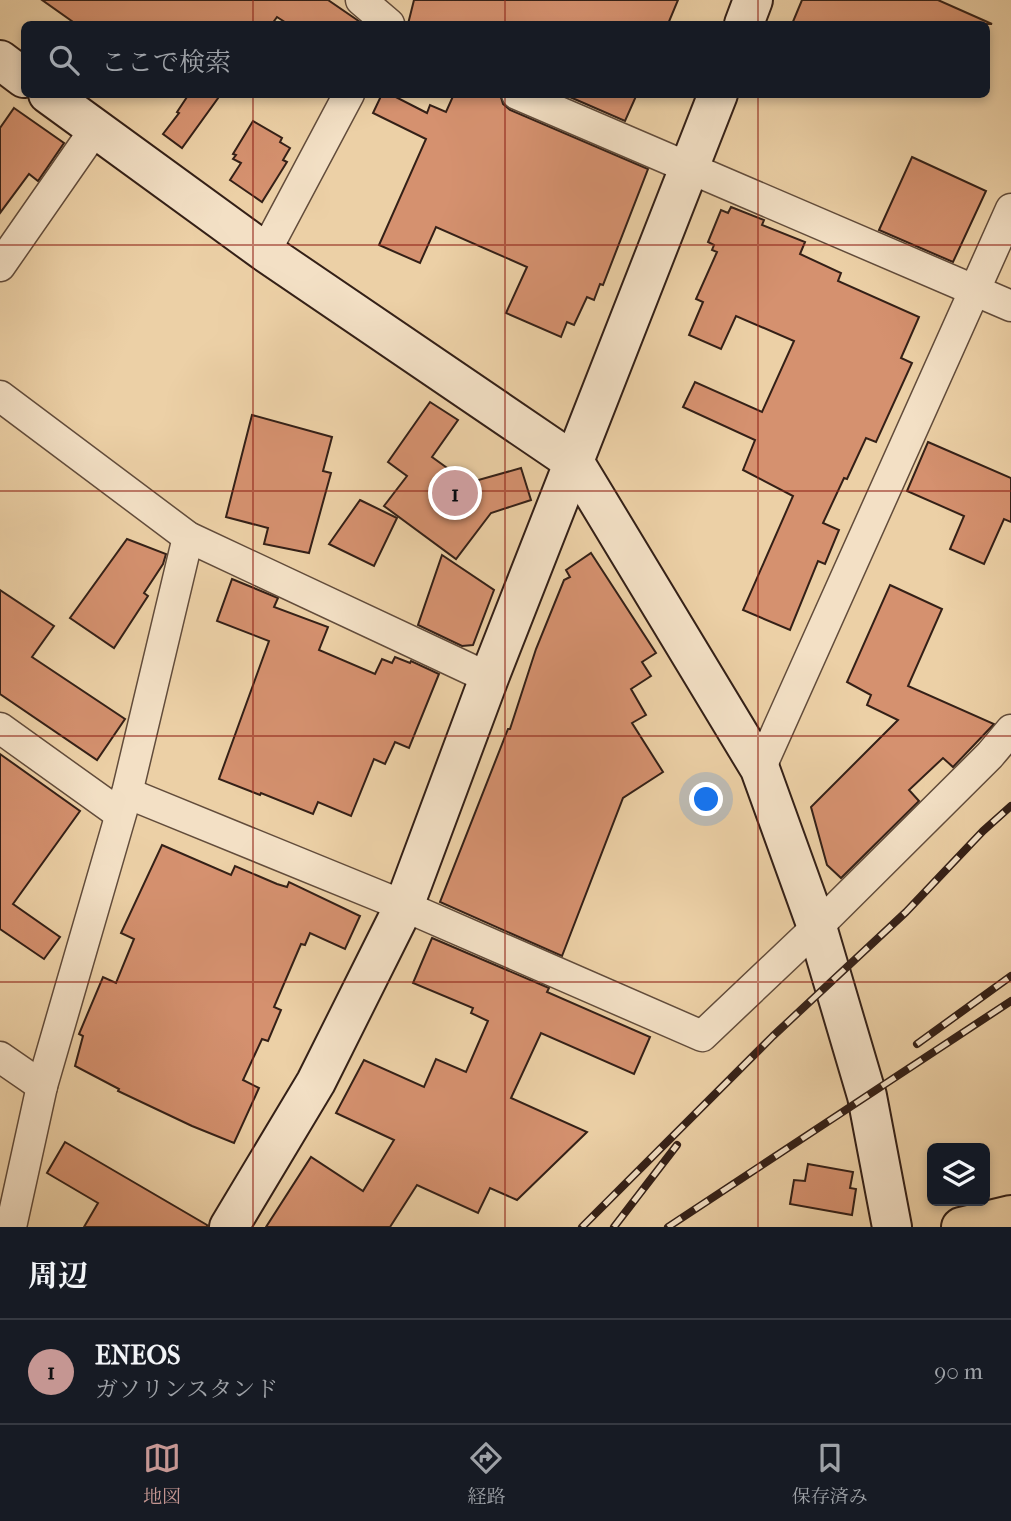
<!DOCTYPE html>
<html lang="ja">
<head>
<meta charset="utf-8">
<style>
	:root { --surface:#171b24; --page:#20242c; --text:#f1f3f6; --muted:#9ea1a6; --line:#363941; --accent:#c59692 }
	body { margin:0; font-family:"IM FELL French Canon","Noto Serif JP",serif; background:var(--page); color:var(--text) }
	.controls { position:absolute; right:21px; bottom:21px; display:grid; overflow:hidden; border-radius:10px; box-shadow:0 4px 10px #0003 }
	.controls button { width:63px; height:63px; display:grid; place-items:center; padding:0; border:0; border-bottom:2px solid var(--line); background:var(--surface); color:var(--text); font:35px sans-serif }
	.you { position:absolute; left:707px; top:800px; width:24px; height:24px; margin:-18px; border:5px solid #fff; border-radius:50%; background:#1a73e8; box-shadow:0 0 0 10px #1a73e833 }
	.badge { display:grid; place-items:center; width:46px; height:46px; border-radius:50%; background:var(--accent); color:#111; font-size:23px; font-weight:700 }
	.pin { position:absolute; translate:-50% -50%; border:4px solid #fff; box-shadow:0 2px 7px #0006 }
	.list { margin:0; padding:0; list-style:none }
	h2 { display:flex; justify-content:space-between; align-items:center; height:91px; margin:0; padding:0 28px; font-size:30px }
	h2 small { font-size:23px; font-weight:400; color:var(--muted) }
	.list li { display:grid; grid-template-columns:46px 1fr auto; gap:21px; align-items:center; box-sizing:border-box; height:105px; padding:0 28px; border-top:2px solid var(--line) }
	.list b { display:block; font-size:26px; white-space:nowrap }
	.list p { margin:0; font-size:23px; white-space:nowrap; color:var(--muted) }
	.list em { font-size:23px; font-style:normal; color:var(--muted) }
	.icon { flex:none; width:38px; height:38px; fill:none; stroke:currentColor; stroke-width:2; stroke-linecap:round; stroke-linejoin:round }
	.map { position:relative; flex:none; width:1011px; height:1227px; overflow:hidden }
	.search { position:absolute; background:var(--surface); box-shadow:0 4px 10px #0003; left:21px; right:21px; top:21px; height:77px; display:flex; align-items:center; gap:18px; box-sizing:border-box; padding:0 24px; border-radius:10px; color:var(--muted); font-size:26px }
	.sheet { height:196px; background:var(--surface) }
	nav { display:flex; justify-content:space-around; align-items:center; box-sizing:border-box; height:98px; border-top:2px solid var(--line); background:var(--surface); font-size:19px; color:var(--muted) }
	nav a { display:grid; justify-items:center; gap:4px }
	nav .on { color:var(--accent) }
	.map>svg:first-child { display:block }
	.building { fill:#d5916f; stroke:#342017; stroke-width:2 }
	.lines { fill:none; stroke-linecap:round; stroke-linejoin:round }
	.street-casing { stroke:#624c3b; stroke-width:33 }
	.secondary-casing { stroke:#342017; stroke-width:42 }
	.primary-casing { stroke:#342017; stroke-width:42 }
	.street { stroke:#f3e0c5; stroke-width:30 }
	.secondary { stroke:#f3e0c5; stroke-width:38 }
	.primary { stroke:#ecd0a6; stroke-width:38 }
	.rail-casing { stroke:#342017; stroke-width:8 }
	.rail { stroke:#f3e0c5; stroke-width:5; stroke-dasharray:16; stroke-linecap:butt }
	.grid { fill:none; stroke:#8f2418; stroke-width:2; stroke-opacity:0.55 }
</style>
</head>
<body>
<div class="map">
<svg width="1011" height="1227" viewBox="0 0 1011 1227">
	<rect width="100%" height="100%" fill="#ecd0a6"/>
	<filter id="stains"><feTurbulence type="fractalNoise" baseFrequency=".00286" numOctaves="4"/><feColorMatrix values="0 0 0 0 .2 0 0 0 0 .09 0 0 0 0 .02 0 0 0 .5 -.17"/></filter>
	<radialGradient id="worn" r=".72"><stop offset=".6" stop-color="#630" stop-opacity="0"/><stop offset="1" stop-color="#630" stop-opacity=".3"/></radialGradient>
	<!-- building -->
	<g class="building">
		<path d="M42,0H328L363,24H288L277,17L272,24H76Z"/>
		<path d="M414,0H678L668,24H408Z"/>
		<path d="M802,0H938L992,24H792Z"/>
		<path d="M189,94H221L182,148L163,134L179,113L177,112Z"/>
		<path d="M382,94H390L427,113L430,105L446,112L454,94H500L503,104L510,110L648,169L603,285L600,284L594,300L587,297L574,325L567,322L561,337L506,313L527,267L436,227L420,263L379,245L426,139L373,113Z"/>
		<path d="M563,94H637L625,121Z"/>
		<path d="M14,108L64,143L38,181L29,174L0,213V128Z"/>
		<path d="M253,121L282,138L280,142L290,148L283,160L287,162L262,202L230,180L241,163L233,159L236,155L233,154Z"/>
		<path d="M912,157L986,191L953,262L879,230Z"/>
		<path d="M731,207L764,220L762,225L805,242L800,254L841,273L838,281L919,317L901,358L912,363L876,442L866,438L847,479L844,478L823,523L839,530L825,564L818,561L790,630L743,610L793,496L743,470L755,440L683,407L695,382L762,412L794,341L736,316L721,349L689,335L703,302L696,299L717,252L712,250L714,245L708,242L721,210L728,213Z"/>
		<path d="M430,402L458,420L432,457L468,483L521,468L531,500L491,513L456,559L384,506L407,476L388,462Z"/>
		<path d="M252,415L332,437L323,471L331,473L309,553L264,544L268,528L226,517Z"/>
		<path d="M928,442L1011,478V522L1004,519L984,564L950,549L964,516L907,491Z"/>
		<path d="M360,500L397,518L374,566L329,544Z"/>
		<path d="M127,539L166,554L163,564L144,593L148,596L114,648L70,618Z"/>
		<path d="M591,553L656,653L642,662L651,676L631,689L646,715L632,723L663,772L623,798L562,956L440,902L508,729H510L536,649L564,580L570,577L566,570Z"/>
		<path d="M442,555L494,590L473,645L462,646L418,625Z"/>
		<path d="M232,579L278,598L274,607L328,627L319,650L375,674L382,659L392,663L395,657L410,663L411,661L439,674L409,748L395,742L385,764L374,759L351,816L318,802L313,814L261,793L260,795L219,779L269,641L217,621Z"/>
		<path d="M890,585L942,609L908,686L994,724L953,767L943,758L909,790L919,801L841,878L827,865L811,807L898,720L867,705L871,695L847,682Z"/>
		<path d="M0,590L54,626L32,657L125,719L97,760L0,694Z"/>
		<path d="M0,754L80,811L13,904L60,937L44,959L0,929Z"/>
		<path d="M162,845L231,875L235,866L277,884L287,887L289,882L360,916L345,949L310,933L305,945L301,944L274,1007L281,1010L268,1041L262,1039L243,1080L259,1088L234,1143L192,1126L118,1091L119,1089L75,1066L83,1036L79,1034L103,977L116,983L134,939L121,933Z"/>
		<path d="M432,938L549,988L547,992L650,1037L634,1074L541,1033L511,1098L587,1132L517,1200L490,1188L478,1213L417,1185L390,1227H266L311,1157L363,1191L394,1140L336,1113L364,1060L424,1087L436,1059L466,1072L488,1021L471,1013L473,1008L413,983Z"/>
		<path d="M65,1142L207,1225V1227H84L98,1203L47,1173Z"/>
		<path d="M808,1164L853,1172L850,1188L856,1189L852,1215L790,1204L794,1180L805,1181Z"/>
	</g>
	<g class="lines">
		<defs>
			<g id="street">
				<path d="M361,0L389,24"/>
				<path d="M517,94L1011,306"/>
				<path d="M265,252L349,94"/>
				<path d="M0,266L96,128"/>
				<path d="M0,396L188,537L489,678"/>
				<path d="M0,728L120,814"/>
				<path d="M760,769L1011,209"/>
				<path d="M127,793L404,906L702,1036L817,927L990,755L1011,730"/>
				<path d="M0,1057L42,1086"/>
				<path d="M11,1227L42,1086L127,793L188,537"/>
			</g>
			<g id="secondary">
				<path d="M744,24L753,0"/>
				<path d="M0,60L24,78"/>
				<path d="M48,94L265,252L575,463L760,769L817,927L867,1096L892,1227"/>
				<path d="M229,1227L316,1082L404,906L489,678L718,94"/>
			</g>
			<path id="primary" d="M961,1227L1011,1215"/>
		</defs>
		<!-- street casing -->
		<use href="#street" class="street-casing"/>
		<!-- secondary casing -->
		<use href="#secondary" class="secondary-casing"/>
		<!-- primary casing -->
		<use href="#primary" class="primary-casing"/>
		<!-- street -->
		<use href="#street" class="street"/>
		<!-- secondary -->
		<use href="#secondary" class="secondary"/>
		<!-- primary -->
		<use href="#primary" class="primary"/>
		<defs>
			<g id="rail">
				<path d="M917,1044L1011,976"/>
				<path d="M582,1227L773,1036L906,912L983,831L1011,806"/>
				<path d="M614,1227L677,1145"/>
				<path d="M668,1227L1011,1001"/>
			</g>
		</defs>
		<!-- rail casing -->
		<use href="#rail" class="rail-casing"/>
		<!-- rail -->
		<use href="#rail" class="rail"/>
	</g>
	<!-- grid -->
	<path class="grid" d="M253,0V24M505,0V24M758,0V24M253,94V1227M505,94V1227M758,94V1227M0,245H1011M0,491H1011M0,736H1011M0,982H1011"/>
	<rect width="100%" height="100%" filter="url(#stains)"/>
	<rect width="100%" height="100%" fill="url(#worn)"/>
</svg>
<div class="controls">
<button><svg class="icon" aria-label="layers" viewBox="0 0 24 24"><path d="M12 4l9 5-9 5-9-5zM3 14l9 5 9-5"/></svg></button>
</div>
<div class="you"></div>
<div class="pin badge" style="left:455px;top:493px">1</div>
<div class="search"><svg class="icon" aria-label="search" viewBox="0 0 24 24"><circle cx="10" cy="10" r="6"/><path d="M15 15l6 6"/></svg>ここで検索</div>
</div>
<section class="sheet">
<h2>周辺<small></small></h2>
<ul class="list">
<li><span class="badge">1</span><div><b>ENEOS</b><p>ガソリンスタンド</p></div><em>90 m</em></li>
</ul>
</section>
<nav>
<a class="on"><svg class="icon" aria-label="map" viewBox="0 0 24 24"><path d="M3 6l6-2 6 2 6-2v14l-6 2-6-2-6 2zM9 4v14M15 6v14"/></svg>地図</a>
<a><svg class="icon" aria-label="directions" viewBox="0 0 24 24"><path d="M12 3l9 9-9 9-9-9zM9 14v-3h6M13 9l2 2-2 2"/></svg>経路</a>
<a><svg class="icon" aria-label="saved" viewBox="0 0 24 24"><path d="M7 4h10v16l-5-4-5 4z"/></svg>保存済み</a>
</nav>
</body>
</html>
